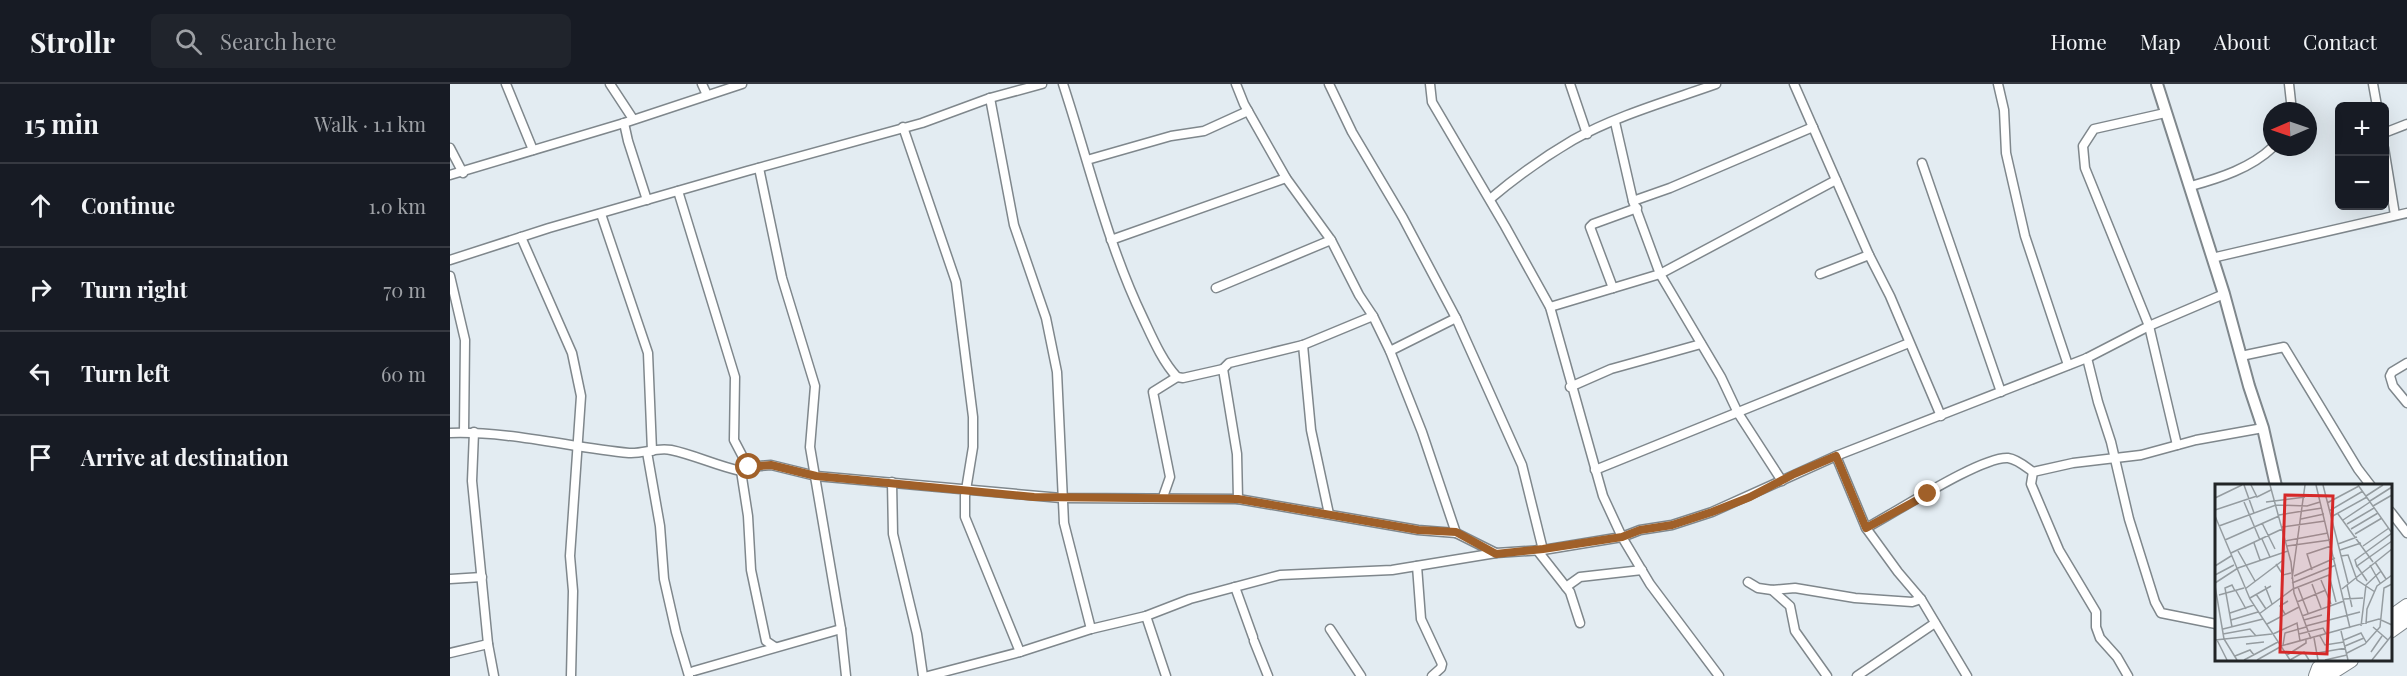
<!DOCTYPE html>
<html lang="en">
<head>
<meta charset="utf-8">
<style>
	:root { --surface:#171b24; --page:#20242c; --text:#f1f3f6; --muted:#9ea1a6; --line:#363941 }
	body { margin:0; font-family:"Playfair Display",serif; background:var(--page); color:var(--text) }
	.controls { position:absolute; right:18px; top:18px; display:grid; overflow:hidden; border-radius:9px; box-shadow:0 6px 24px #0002 }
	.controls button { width:54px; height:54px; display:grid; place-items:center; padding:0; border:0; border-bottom:2px solid var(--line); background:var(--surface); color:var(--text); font:30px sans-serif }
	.compass { position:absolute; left:1813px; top:18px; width:54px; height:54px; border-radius:50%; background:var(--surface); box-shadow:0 6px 24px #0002; rotate:268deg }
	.stop { position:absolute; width:18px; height:18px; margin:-14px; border:4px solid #a06029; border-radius:50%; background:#fff }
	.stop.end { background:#a06029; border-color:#fff; box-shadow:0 2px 6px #0008 }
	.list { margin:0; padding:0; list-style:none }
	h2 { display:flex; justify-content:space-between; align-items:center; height:78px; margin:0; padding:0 24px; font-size:26px }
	h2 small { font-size:20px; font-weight:400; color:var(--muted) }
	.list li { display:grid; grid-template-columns:39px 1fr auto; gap:18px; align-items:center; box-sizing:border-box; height:84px; padding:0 24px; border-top:2px solid var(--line) }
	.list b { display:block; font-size:22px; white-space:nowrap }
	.list em { font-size:20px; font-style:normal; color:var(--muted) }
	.icon { flex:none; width:33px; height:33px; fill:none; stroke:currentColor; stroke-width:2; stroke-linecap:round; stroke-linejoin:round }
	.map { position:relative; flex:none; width:1957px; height:592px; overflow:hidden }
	header { display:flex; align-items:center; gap:36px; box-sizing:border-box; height:84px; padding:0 30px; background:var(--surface); border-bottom:2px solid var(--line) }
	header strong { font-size:28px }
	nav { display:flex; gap:33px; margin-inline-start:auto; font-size:21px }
	.search { width:420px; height:54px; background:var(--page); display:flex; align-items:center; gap:15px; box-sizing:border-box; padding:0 21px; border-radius:9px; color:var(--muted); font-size:22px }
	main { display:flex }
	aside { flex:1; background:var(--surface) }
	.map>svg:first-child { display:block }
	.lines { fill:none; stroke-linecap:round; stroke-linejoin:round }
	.minor-casing { stroke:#7f878c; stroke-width:11 }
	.tertiary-casing { stroke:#7f878c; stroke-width:14 }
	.primary-casing { stroke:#7f878c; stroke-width:16 }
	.minor { stroke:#fff; stroke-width:8 }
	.tertiary { stroke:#fff; stroke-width:10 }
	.primary { stroke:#fff; stroke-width:14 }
	.route { stroke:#a06029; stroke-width:8 }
	.inset-road { fill:none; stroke:#959ca0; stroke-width:1.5 }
	.view { fill:#d62828; fill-opacity:0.15; stroke:#d62828; stroke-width:3 }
	.inset-edge { fill:none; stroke:#212426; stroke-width:3 }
</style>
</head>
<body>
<header>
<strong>Strollr</strong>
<div class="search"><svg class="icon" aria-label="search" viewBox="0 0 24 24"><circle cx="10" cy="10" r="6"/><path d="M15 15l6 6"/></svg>Search here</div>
<nav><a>Home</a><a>Map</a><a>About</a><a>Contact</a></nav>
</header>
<main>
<aside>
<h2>15 min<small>Walk · 1.1 km</small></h2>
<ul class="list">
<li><svg class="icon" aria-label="ahead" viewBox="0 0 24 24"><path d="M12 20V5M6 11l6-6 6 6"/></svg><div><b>Continue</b></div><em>1.0 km</em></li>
<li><svg class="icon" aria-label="right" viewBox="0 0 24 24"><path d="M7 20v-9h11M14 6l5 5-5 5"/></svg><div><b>Turn right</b></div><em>70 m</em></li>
<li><svg class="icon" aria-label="left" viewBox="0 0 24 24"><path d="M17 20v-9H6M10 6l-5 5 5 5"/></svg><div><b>Turn left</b></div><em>60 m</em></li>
<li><svg class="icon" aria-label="arrive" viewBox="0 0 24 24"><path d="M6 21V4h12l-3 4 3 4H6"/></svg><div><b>Arrive at destination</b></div></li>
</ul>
</aside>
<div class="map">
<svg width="1957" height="592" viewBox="0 0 1957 592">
	<rect width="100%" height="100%" fill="#e3ecf2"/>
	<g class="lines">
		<defs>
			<g id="minor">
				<path d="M56,0L83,66"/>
				<path d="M160,0L183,35"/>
				<path d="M252,0L257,11"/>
				<path d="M613,0C639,79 657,159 693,234C702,253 712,277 727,293L733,294L773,285L779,279L853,261L923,232"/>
				<path d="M786,0L794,20L836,94L881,156L909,211L923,232L940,267L972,348L1006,449"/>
				<path d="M879,0L902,48L953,134L1006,234L1072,381L1093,466"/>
				<path d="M980,0L982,18L1055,142L1100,223L1153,412L1172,453L1200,500L1269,592"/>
				<path d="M1120,0L1137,50"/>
				<path d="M1344,0L1419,171L1440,212L1491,332"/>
				<path d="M1548,0L1554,26L1556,69L1575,152L1618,281"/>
				<path d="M1839,0L1842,27"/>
				<path d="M1923,0L1927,22"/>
				<path d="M540,14L564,141L596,234L607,288L614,439L641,545"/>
				<path d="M1715,29L1644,45L1633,62L1635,84L1699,242L1727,361"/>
				<path d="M1165,38L1183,117L1210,190L1271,293L1288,329L1332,397"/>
				<path d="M174,39L178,57L197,116"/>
				<path d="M453,43L506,198L523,333V363L515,412V433L570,568"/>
				<path d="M1934,49L1957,40"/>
				<path d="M0,64L13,89"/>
				<path d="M1934,64L1945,131"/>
				<path d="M637,76L721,52L754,47L798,27"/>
				<path d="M1472,79L1551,308"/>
				<path d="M309,84L332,194L365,302L360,363L391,545L396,592"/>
				<path d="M0,91L174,39L292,0"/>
				<path d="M1741,102C1770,94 1801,84 1823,63"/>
				<path d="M228,107L285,293L284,356L295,377L301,380L299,383"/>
				<path d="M1040,115C1066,93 1094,73 1123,56C1165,32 1221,16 1266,0"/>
				<path d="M1183,117L1220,104L1363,43"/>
				<path d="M151,130L198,269L202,367"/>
				<path d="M71,153L122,269L131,312L120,472L123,507L121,592"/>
				<path d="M661,156L836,94"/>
				<path d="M1762,174L1957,129"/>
				<path d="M0,176L99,144L297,87L472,39L540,14L592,0"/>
				<path d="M1370,190L1419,171"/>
				<path d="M0,192L15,256L14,348"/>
				<path d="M766,204L881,156"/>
				<path d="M1163,204L1140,143L1143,140L1187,124"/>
				<path d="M1100,223L1210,190L1386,96"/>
				<path d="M853,261L861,346L879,430"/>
				<path d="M940,267L1006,234"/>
				<path d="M1791,272L1834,263L1908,385L1921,402"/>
				<path d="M1637,274L1648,318L1661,358L1679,435L1705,518L1711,529L1766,540"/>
				<path d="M1957,279L1942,288L1940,292L1943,302L1957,319"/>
				<path d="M773,285L787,370L788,415"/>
				<path d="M1120,303L1161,285L1251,260"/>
				<path d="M24,348L22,397L38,560L44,592"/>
				<path d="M0,349C60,347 119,363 179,369C193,370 207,363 221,366C245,371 267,382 291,387L299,383L321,381L366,392L611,414L788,415L968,446L1006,449L1046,469"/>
				<path d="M197,368L210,442L214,495L226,548L239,592"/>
				<path d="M1386,372L1416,444L1448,488L1471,515L1517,592"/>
				<path d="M1145,386L1459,259"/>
				<path d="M291,387L298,432L301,486L316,557L325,563"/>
				<path d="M442,398L443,450L467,550L473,592"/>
				<path d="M713,413L720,393L703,308L727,293"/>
				<path d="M1940,427L1957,449"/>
				<path d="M1416,444C1445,429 1531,372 1558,374C1567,375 1576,383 1583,388"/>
				<path d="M1087,466L1120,508L1130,539"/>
				<path d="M967,482L971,535L992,580L991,584L982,592"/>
				<path d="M0,495L32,493"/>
				<path d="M1298,498L1308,504L1322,506L1345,504L1405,514L1462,518L1471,515"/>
				<path d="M785,503L803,553"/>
				<path d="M1116,503L1130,493L1192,486"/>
				<path d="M1322,506L1340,522L1345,547L1377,592"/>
				<path d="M696,532L716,592"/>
				<path d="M880,545L911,592"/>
				<path d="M804,557L818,592"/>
				<path d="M0,569L38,560"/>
				<path d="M244,587L391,545"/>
				<path d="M478,592L570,568L641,545L696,532L740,515L830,491L942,486L1046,469L1093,466L1172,453L1190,446L1222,441L1262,428L1386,372L1637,274L1699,242L1774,210"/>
				<path d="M1407,592L1485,539"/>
				<path d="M1678,592L1667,573L1650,554L1646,543V528L1609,466L1581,400L1583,388L1623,379L1691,371L1746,356L1813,344"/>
			</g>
			<path id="tertiary" d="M1707,0L1774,210L1799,302L1813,344L1826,402"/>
			<g id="primary">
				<path d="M1940,534L1957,522"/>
				<path d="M1940,547L1957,535"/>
				<path d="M1866,592L1869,584L1882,576"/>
				<path d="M1876,592L1901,576"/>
			</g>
		</defs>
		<!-- minor casing -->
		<use href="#minor" class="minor-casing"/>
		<!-- tertiary casing -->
		<use href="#tertiary" class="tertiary-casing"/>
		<!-- primary casing -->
		<use href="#primary" class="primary-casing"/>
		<!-- minor -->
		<use href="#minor" class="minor"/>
		<!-- tertiary -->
		<use href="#tertiary" class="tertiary"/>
		<!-- primary -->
		<use href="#primary" class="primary"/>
	</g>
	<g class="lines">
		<!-- route -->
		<path class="route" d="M299,383L321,381L366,392L584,413L788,415L968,446L1006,448L1046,470L1093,465L1172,453L1190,446L1222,441L1262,428L1300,413L1344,390L1386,372L1416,444L1478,410"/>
	</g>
	<!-- overview -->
	<g transform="translate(1765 400)">
		<rect width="177" height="177" fill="#e3ecf2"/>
		<path class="inset-road" d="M29,1L39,29M36,1L42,13L56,6M55,1L76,78L79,109L96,155M101,1L135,144M108,1L133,99M143,1L177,49L151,68M151,12L168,1M0,14L27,1M155,17L177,3M29,18L45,56M51,18L90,13M112,19L144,2M158,22L177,11M0,26L42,12M88,27L107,24M114,27L148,7M123,30L158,78M64,31L88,27M0,32L35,115L75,176M116,33L152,13M86,35L109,30M128,36L155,18M47,39L60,65M132,40L159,24M4,42L61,21L92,22L105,18M67,43L110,37M136,45L163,29M140,50L167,34M47,55L55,73M10,56L64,32M70,57L113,49M39,59L45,76M123,60L142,53M72,62L115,56M148,62L174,44M125,66L146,59M23,67L40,97M16,69L67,45M126,72L133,71L142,96L160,108M160,78L171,95M61,80L68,91L76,89M155,81L165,99M0,82L16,72M142,83L140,76L151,68M97,86L92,70L116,62M0,91L19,81M79,92L120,74M77,95L90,1M106,96L116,120M152,97L142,82L177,57M0,99L23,84L73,67M77,99L121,81M97,100L106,124M132,101L137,123M0,102L9,155L22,176M50,102L57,120M83,103L93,129M30,105L67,77M127,105L177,65M21,107L31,125M41,110L51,125M4,111L29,104M35,114L56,102M129,115L148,114M82,118L111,106M15,129L39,121M44,130L78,105L114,91L121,118M70,130L65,122L73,117M87,132L129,117M16,136L43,128M89,136L107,131M52,140L84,123M151,140L152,125L162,102L177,91M91,142L145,128M146,142L151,101L166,87M17,143L10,104L17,101L20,107M158,143L173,156M8,145L48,135M126,147L133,176M8,150L35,145L41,152M58,150L82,139L85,157M84,150L108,144L111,150M105,152L110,161L129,158M99,154L103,176M0,156L57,150M2,156L12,176M129,156L146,149L151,158M31,160L49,158M68,161L70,149L91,143M66,162L164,135L177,141M130,162L149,154M156,168L167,152M102,169L131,164M132,169L150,160L165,143L169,104L177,100M72,171L91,159V156M20,172L35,166L39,171M29,176L63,158M42,176L65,163M75,176L89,168L94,176M110,176L132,171M157,176L177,151"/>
		<path class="view" d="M70,11L118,12L112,170L65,168Z"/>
		<rect width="177" height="177" class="inset-edge"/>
	</g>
</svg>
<div class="controls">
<button>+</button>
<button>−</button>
</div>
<svg class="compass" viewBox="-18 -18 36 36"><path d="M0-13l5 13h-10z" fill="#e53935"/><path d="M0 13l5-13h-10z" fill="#9ea1a6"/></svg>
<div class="stop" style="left:299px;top:383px"></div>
<div class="stop end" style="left:1478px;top:410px"></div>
</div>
</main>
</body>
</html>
